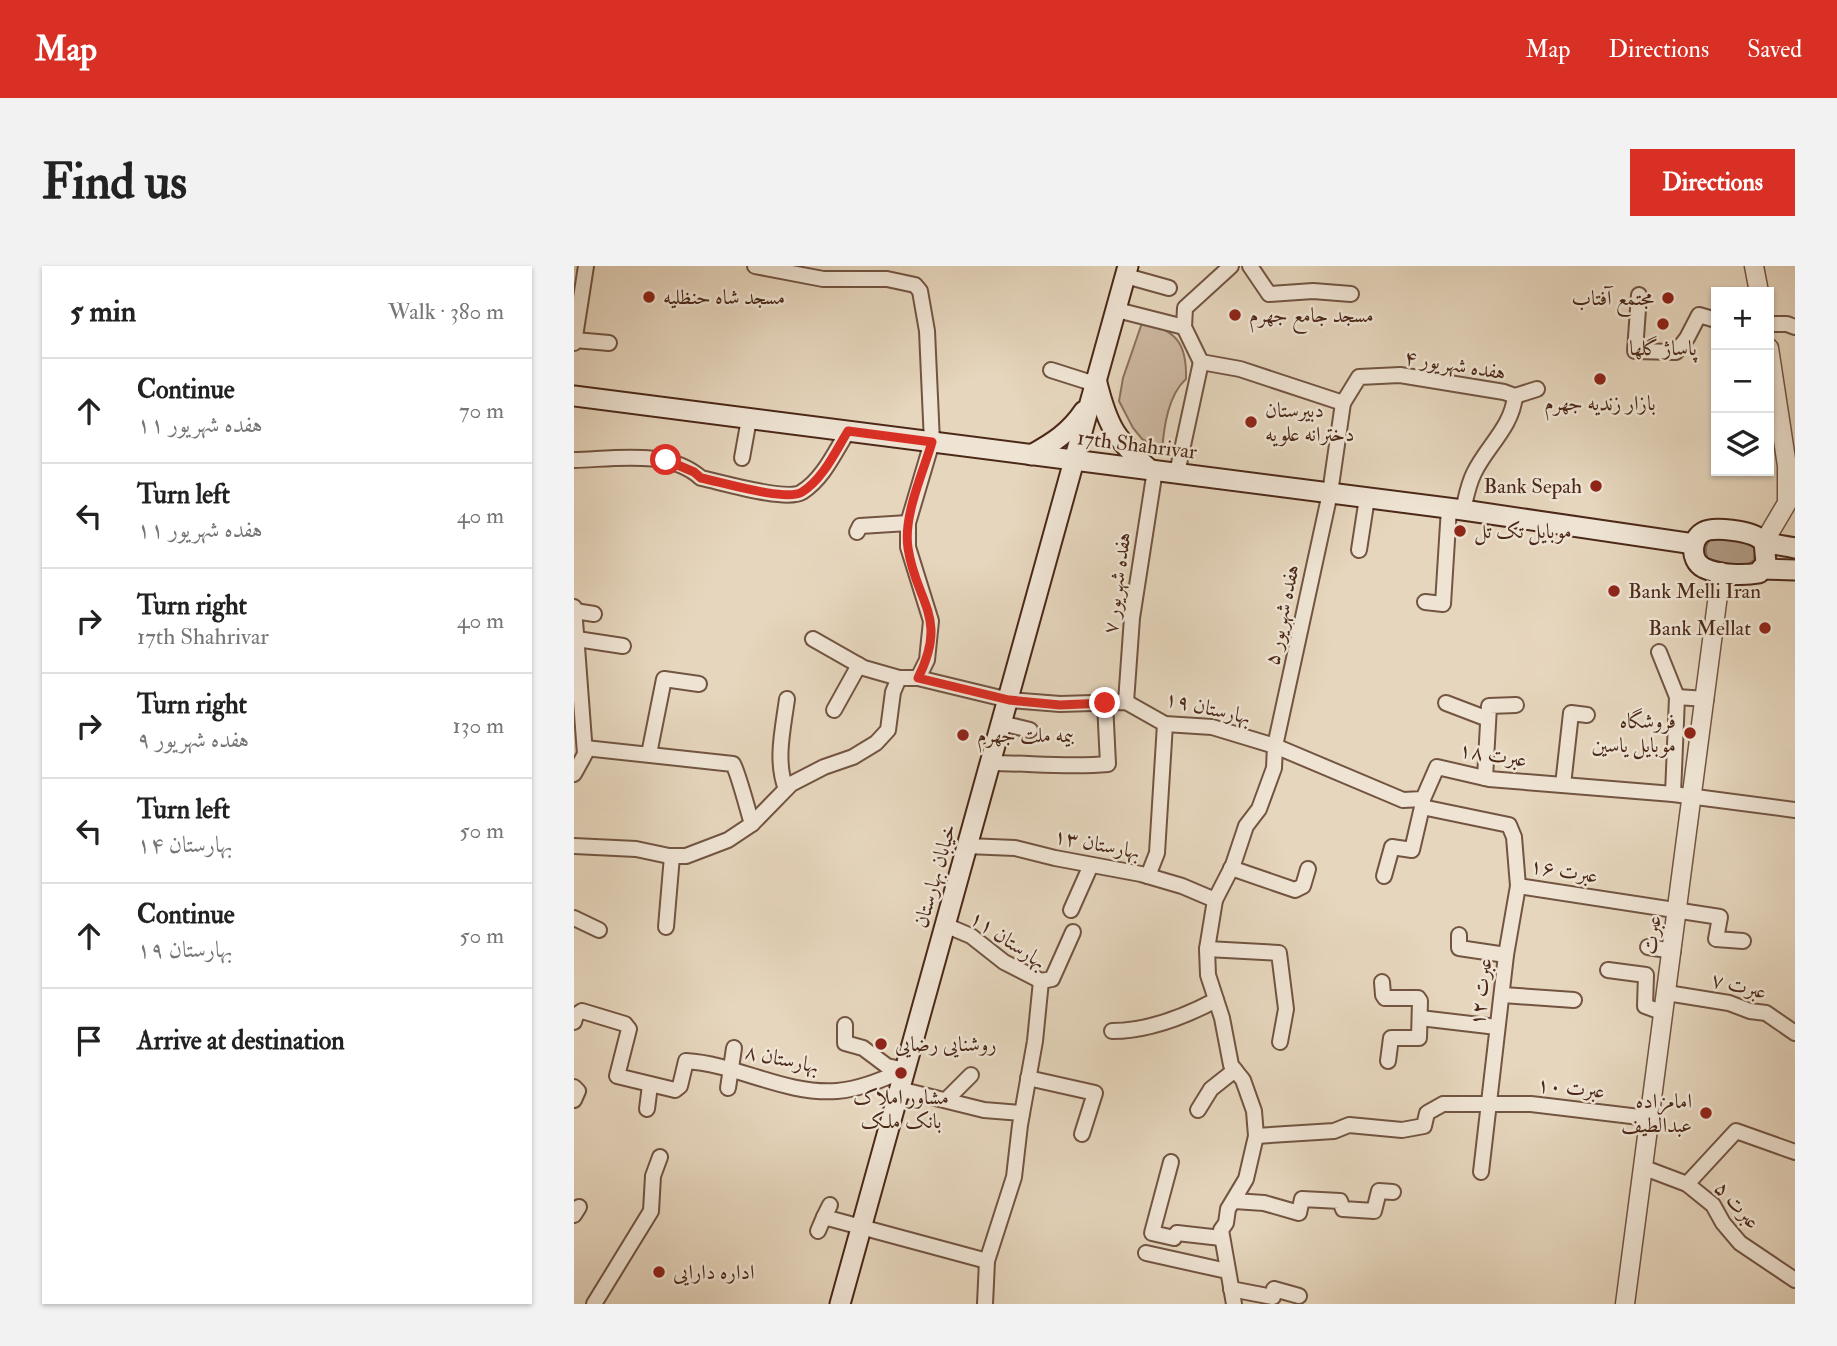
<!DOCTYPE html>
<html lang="en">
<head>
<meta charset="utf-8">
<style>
	:root { --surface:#fff; --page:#f2f2f2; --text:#222; --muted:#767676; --line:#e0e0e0; --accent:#d93025 }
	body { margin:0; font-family:"IM FELL Double Pica",Amiri,serif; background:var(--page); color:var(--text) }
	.controls { position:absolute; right:21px; top:21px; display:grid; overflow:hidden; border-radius:0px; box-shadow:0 2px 5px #0004 }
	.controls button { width:63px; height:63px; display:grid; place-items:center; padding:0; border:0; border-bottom:2px solid var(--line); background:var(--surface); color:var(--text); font:35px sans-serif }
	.stop { position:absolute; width:21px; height:21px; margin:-16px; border:5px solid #d93025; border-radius:50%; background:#fff }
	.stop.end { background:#d93025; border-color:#fff; box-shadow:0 2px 7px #0008 }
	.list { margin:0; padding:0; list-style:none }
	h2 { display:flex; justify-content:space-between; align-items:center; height:91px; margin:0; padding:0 28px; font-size:30px }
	h2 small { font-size:23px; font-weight:400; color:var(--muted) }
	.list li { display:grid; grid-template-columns:46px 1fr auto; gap:21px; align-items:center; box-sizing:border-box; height:105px; padding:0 28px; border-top:2px solid var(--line) }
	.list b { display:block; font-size:26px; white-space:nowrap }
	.list p { margin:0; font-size:23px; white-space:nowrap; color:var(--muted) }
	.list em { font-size:23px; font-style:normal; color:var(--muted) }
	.icon { flex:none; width:38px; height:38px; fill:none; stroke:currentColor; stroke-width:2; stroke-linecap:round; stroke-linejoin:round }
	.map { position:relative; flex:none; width:1221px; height:1038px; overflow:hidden; border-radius:0px }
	header { display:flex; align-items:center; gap:42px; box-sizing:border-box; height:98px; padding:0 35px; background:var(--accent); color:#fff }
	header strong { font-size:33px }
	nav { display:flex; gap:38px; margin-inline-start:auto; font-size:24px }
	.intro { display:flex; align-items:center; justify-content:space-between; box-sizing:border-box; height:168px; padding:0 42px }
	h1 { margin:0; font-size:49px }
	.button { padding:18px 32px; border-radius:0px; background:var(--accent); color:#fff; font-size:24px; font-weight:700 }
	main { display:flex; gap:42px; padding:0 42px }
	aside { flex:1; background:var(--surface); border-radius:0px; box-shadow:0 2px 5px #0004 }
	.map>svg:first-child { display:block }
	.green { fill:#ccb8a1; stroke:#8c705c; stroke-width:2 }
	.water { fill:#b19b85; stroke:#886d59; stroke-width:2 }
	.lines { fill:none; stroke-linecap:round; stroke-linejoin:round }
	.minor-casing { stroke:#725441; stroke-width:18 }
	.tertiary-casing { stroke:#725441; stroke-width:21 }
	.secondary-casing { stroke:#4b2818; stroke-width:23 }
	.minor { stroke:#efe4d4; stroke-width:14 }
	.tertiary { stroke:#efe4d4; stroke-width:18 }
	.secondary { stroke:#efe4d4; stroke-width:19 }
	.route { stroke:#d93025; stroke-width:9 }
	.poi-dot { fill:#8f2418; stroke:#efe4d4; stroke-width:2.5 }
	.labels { text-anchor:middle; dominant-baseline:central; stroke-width:5; stroke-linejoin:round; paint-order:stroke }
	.poi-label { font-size:21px; fill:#4b2818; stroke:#efe4d4; text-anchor:start }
	.street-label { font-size:21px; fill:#4b2818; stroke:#efe4d4 }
</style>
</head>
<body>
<header>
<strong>Map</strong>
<nav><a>Map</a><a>Directions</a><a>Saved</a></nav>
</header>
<div class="intro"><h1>Find us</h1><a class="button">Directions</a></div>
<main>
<aside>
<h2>5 min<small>Walk · 380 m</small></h2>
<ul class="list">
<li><svg class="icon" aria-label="ahead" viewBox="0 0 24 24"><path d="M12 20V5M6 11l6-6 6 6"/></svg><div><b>Continue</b><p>هفده شهریور ۱۱</p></div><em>70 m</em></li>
<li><svg class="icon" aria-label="left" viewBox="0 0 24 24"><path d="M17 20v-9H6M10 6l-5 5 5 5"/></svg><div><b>Turn left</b><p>هفده شهریور ۱۱</p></div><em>40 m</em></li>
<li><svg class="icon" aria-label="right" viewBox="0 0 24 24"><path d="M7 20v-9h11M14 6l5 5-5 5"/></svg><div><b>Turn right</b><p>17th Shahrivar</p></div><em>40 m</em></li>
<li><svg class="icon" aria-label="right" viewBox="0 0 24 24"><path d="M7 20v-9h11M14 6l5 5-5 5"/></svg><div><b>Turn right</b><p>هفده شهریور ۹</p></div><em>130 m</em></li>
<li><svg class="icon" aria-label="left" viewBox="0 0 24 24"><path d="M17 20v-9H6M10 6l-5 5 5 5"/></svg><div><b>Turn left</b><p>بهارستان ۱۴</p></div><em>50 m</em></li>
<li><svg class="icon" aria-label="ahead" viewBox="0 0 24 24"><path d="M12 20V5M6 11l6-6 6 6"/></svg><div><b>Continue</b><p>بهارستان ۱۹</p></div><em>50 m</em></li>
<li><svg class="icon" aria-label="arrive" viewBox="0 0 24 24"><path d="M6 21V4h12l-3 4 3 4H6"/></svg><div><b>Arrive at destination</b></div></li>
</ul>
</aside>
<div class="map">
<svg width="1221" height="1038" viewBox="0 0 1221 1038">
	<rect width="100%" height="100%" fill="#e6d6bd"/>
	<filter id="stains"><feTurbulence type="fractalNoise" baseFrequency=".00286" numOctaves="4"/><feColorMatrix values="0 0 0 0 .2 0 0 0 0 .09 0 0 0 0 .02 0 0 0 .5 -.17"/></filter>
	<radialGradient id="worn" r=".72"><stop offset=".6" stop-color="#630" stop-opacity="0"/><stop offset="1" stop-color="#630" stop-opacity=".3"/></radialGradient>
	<!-- green -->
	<path class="green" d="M569,54C602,66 613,76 612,113C594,129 590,161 588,184L568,173L559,162L545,135L549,112Z"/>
	<!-- water -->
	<path class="water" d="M1139,272C1153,273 1171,271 1181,283L1180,294C1170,304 1147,299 1135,294C1130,286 1131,276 1139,272Z"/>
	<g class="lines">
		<defs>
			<g id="minor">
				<path d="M181,0L249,13H313L341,19L346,25L353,65L358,176L334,257V281L357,355L353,394L344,412"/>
				<path d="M676,0L695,28L739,25L777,28"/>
				<path d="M552,10L595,22"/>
				<path d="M1065,29L1061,85L1102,86L1113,72L1125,49L1142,54"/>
				<path d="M543,44L610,61"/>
				<path d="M1195,58H1213L1221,61"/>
				<path d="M1,74L35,77"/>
				<path d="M0,77L12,0"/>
				<path d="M627,96L666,103L769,137"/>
				<path d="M627,96L610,61L611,42L657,0"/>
				<path d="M477,104L521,118"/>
				<path d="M168,192L175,153"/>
				<path d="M0,194C40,193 95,183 127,212C147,216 213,236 228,226C249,213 261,186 274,165"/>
				<path d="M603,207L627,96"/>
				<path d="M889,244C892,232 894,219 900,207C913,180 938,161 941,130"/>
				<path d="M283,266L286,260L334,257"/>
				<path d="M785,284L793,232"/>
				<path d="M851,336L869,338L875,242"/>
				<path d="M0,341L11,488L0,508"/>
				<path d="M1,345L20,348"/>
				<path d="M3,373L49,380"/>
				<path d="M239,373L290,402L325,412H344L435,434L486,438L552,436L591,458L638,461L701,480L829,534L849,533L863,501L915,513L1099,528L1221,544"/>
				<path d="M1085,386L1103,431L1099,528"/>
				<path d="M1103,431L1132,433"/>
				<path d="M552,436L558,352L581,204"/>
				<path d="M872,437L914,453"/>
				<path d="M260,444L285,399"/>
				<path d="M427,457L456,464"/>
				<path d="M11,482L159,498C164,506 174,545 178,558"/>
				<path d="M75,488L90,413L125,418"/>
				<path d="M416,497C456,497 495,502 534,498L531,437"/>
				<path d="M911,512L915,440L942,439"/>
				<path d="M989,519L997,447L1013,449"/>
				<path d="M212,523C201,495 209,463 213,433"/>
				<path d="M849,533L848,541L935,559L940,571L944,620L1146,651L1142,673L1169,675"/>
				<path d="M0,580L62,583L95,590H112L154,574L178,558L217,518L250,501L279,491L302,477L314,464L319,426L325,412"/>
				<path d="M393,580L441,582L481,592L567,608L608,620L641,634"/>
				<path d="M657,602L721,624L729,620L734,603"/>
				<path d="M574,610L583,587L591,458"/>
				<path d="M810,610L818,581L838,584L848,541"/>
				<path d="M497,644L517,599"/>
				<path d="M0,652L25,664"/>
				<path d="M371,659L397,670L430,696L467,715"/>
				<path d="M92,661L98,590"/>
				<path d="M885,669V682L932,689"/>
				<path d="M1074,681L1099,685"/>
				<path d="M633,683L705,687L712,743L706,776"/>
				<path d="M1034,704L1072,709L1071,740L1090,747"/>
				<path d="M467,715L478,713L499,666"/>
				<path d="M808,716L809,729L811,732H844L846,735L845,772H817L814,795"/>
				<path d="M1093,727L1155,737L1176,745L1192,747L1221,767"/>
				<path d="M929,729L1000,734"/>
				<path d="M846,752L923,761"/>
				<path d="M0,756L2,749L8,745L51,758L55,763L43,810L101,824L106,820L112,795C163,798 211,829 263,825C287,823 309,813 331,804"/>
				<path d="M271,759V777L289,782L313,800L331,804"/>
				<path d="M538,765C575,765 610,751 642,734"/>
				<path d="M454,812L521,827L508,868"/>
				<path d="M0,821L4,825L0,834"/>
				<path d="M154,822L160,782"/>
				<path d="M325,823L410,844L448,847"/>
				<path d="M372,834L397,809"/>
				<path d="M73,843L76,819"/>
				<path d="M624,844L637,823L661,804"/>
				<path d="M682,870L760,865L775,859L828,864L850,860L853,847L869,838H957L1074,852"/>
				<path d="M597,896L578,967L600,972L603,967L647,972"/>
				<path d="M1068,901L1113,918L1139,939L1149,957L1166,977L1221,1014"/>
				<path d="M907,906L932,689L944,620"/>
				<path d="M1113,918L1162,865L1221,886"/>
				<path d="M660,935L690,937L725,947L728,933L766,935L769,943L800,945L805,925L819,926"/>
				<path d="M256,939L250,951L413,995"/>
				<path d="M0,949L5,941"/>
				<path d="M244,965L250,951"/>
				<path d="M572,987L653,1005"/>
				<path d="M657,1023L699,1031L700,1023L725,1030"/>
				<path d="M20,1038L77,945L79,910L86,891"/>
				<path d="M411,1038L413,995L440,911L446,859L461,775L467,715"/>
				<path d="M660,1038L647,964L652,957L654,943L672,913L682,870L680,845L669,814L657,799L648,752L634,709L633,683L641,634L659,599L672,560L685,543L700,502L701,480L756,227L769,137L785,111L826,109L930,126L941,130L963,123"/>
			</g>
			<g id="tertiary">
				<path d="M1180,0L1185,26"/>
				<path d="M1190,276L1213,237V200L1195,82"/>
				<path d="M1051,1038L1147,306"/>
			</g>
			<g id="secondary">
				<path d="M523,117C534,162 542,173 576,204"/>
				<path d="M0,130L889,244L1120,278"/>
				<path d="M457,189C479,177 496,166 510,145"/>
				<path d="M1190,276L1192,297L1185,307C1169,310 1145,309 1130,302C1114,294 1117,267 1135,264C1147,262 1169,265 1179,269C1185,271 1188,275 1194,277C1203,279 1212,280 1221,282"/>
				<path d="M1187,303L1221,304"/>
				<path d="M266,1038L554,0"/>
			</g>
		</defs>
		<!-- minor casing -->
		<use href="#minor" class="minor-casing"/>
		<!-- tertiary casing -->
		<use href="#tertiary" class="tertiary-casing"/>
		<!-- secondary casing -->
		<use href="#secondary" class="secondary-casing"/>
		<!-- minor -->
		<use href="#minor" class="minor"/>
		<!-- tertiary -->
		<use href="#tertiary" class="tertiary"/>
		<!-- secondary -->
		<use href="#secondary" class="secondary"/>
	</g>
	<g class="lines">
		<!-- route -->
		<path class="route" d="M92,194L120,206L127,212C147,216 213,236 228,226C249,213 261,186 274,165L358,176C349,207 329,250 334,282C342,337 375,350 344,412L435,434L486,439L531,437"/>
	</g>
	<!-- markers -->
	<g class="poi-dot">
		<circle cx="75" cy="31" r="7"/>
		<circle cx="1094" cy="32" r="7"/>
		<circle cx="661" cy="49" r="7"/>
		<circle cx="1089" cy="58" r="7"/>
		<circle cx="1026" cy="113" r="7"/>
		<circle cx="677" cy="156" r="7"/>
		<circle cx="1022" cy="220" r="7"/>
		<circle cx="886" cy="265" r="7"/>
		<circle cx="1040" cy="325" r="7"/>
		<circle cx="1191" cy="362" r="7"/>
		<circle cx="1116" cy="467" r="7"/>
		<circle cx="389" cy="469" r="7"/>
		<circle cx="307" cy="778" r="7"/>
		<circle cx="327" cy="807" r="7"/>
		<circle cx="1132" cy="847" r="7"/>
		<circle cx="85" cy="1006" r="7"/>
	</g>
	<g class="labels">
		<!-- poi labels -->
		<g class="poi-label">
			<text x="89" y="31">مسجد شاه حنظلیه</text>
			<text x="1080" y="32" text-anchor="end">مجتمع آفتاب</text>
			<text x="675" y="49">مسجد جامع جهرم</text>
			<text x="1089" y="82" text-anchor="middle">پاساژ گلها</text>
			<text x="1026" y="137" text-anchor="middle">بازار زندیه جهرم</text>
			<text x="691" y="144">دبیرستان<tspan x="691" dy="24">دخترانه علویه</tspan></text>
			<text x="1008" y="220" text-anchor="end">Bank Sepah</text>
			<text x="900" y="265">موبایل تک تل</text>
			<text x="1054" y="325">Bank Melli Iran</text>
			<text x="1177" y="362" text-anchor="end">Bank Mellat</text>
			<text x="1102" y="455" text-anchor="end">فروشگاه<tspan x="1102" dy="24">موبایل یاسین</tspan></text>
			<text x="403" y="469">بیمه ملت جهرم</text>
			<text x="321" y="778">روشنایی رضایی</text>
			<text x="327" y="831" text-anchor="middle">مشاور املاک<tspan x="327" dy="24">بانک ملک</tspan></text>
			<text x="1118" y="835" text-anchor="end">امامزاده<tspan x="1118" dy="24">عبدالطیف</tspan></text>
			<text x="99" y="1006">اداره دارایی</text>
		</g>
		<!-- street labels -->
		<g class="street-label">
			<text transform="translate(881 99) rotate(9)">هفده شهریور ۴</text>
			<text transform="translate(563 179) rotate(7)">17th Shahrivar</text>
			<text transform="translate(543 317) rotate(-82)">هفده شهریور ۷</text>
			<text transform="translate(708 349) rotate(-78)">هفده شهریور ۵</text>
			<text transform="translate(634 442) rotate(13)">بهارستان ۱۹</text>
			<text transform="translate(919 489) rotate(9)">عبرت ۱۸</text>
			<text transform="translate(523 578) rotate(11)">بهارستان ۱۳</text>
			<text transform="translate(990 605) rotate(9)">عبرت ۱۶</text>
			<text transform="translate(361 610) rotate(-74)">خیابان بهارستان</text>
			<text transform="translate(1078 669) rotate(-83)">عبرت</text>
			<text transform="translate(434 674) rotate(34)">بهارستان ۱۱</text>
			<text transform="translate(1165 720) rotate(14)">عبرت ۷</text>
			<text transform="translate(907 726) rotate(-83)">عبرت ۱۲</text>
			<text transform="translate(208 793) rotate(12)">بهارستان ۸</text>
			<text transform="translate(997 822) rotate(6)">عبرت ۱۰</text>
			<text transform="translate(1163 939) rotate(48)">عبرت ۵</text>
		</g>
	</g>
	<rect width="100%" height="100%" filter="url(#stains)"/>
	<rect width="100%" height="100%" fill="url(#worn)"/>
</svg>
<div class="controls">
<button>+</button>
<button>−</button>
<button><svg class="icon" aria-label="layers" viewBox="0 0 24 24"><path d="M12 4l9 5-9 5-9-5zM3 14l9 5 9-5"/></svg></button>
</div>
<div class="stop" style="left:92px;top:194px"></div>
<div class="stop end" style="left:531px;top:437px"></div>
</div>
</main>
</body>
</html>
